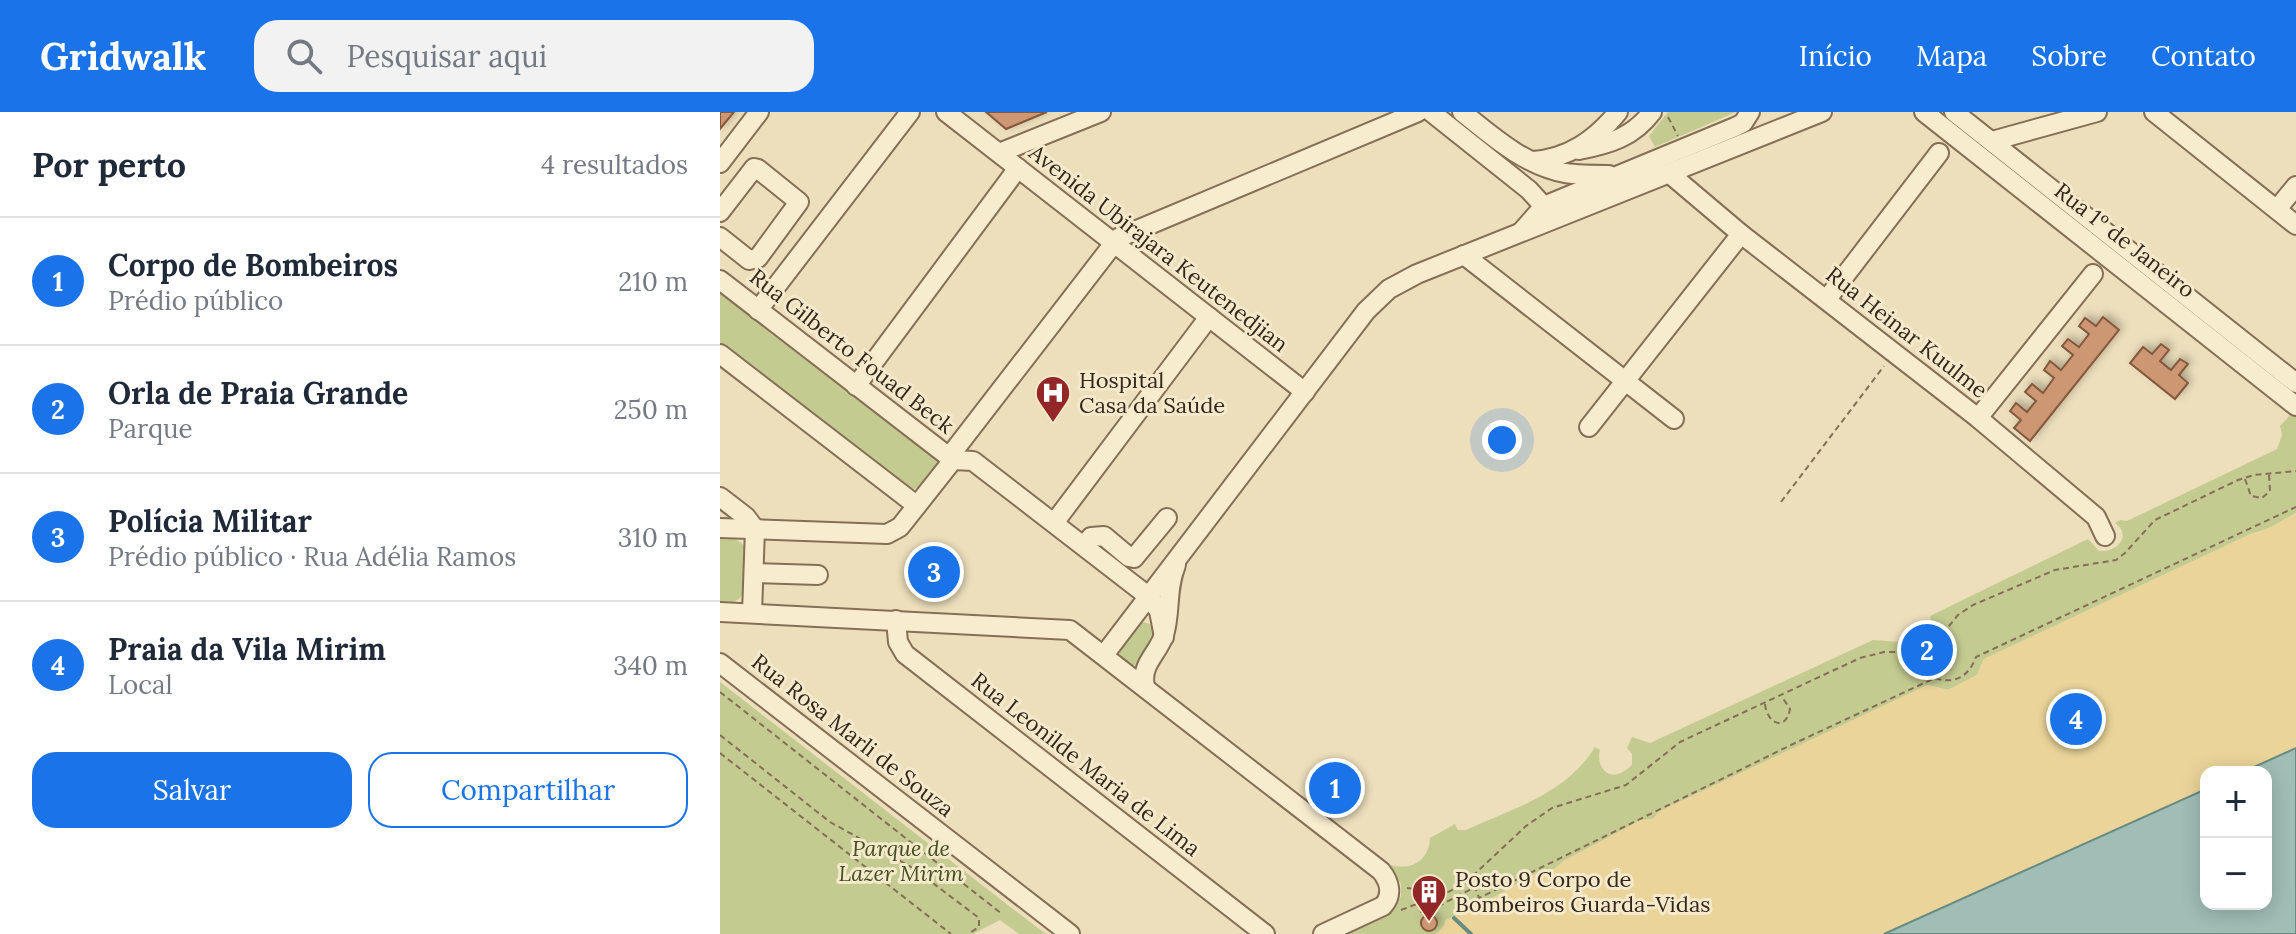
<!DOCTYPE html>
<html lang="pt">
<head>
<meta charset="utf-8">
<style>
	:root { --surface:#fff; --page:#f2f2f3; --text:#1f2937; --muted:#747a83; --line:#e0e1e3; --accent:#1a73e8 }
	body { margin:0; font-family:Lora,serif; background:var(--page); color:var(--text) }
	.controls { position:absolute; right:24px; bottom:24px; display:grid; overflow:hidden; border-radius:16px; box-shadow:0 4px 20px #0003 }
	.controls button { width:72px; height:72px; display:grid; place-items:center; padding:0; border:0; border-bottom:2px solid var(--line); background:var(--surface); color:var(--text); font:40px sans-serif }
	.you { position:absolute; left:782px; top:328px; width:28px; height:28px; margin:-20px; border:6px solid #fff; border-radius:50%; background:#1a73e8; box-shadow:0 0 0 12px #1a73e833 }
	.badge { display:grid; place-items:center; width:52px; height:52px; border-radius:50%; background:var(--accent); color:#fff; font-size:26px; font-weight:700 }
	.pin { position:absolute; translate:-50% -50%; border:4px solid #fff; box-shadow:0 2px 8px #0006 }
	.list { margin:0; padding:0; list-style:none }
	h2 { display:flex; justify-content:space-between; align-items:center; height:104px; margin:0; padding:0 32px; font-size:34px }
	h2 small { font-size:26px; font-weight:400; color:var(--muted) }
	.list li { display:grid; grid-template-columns:52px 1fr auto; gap:24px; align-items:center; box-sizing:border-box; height:128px; padding:0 32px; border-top:2px solid var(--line) }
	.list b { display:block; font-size:30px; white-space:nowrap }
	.list p { margin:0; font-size:26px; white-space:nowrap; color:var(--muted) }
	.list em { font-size:26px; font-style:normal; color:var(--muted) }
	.actions { display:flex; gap:16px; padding:24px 32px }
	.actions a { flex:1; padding:18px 0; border:2px solid var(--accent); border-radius:24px; text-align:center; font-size:28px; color:var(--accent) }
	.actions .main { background:var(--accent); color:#fff }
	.icon { flex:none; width:44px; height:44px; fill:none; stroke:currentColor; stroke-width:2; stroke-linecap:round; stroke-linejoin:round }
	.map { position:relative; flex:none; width:1576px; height:822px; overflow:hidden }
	header { display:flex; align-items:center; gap:48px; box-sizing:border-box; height:112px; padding:0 40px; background:var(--accent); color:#fff }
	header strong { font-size:38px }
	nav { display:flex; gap:44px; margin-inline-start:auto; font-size:28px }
	.search { width:560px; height:72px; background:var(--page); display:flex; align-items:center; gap:20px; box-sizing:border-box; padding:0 28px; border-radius:24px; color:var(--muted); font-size:30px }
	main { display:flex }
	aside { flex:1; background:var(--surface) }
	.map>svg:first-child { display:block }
	.green { fill:#c4cb91 }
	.sand { fill:#ead499 }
	.water { fill:#a0beb5; stroke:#688b83; stroke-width:2 }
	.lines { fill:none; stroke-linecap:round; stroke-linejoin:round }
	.stream { stroke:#688b83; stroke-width:4 }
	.building { fill:#cc9772; stroke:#84583c; stroke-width:2; filter:url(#shadow) }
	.minor-casing { stroke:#856f56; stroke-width:22 }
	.path { stroke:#856f56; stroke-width:2; stroke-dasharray:6 4; stroke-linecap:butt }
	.minor { stroke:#f8eccf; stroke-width:18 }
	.labels { text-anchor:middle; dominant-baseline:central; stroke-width:6; stroke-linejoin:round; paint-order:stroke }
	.street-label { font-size:22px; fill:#34271b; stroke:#f5e9cc }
	.poi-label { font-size:22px; fill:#34271b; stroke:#f5e9cc; text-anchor:start }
	.park-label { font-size:22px; font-style:italic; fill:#445021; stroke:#f5e9cc }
</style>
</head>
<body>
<header>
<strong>Gridwalk</strong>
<div class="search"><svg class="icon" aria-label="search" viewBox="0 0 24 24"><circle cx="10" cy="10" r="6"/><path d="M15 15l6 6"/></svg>Pesquisar aqui</div>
<nav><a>Início</a><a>Mapa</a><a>Sobre</a><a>Contato</a></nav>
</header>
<main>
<aside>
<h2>Por perto<small>4 resultados</small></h2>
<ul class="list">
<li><span class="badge">1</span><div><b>Corpo de Bombeiros</b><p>Prédio público</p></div><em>210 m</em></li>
<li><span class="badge">2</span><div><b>Orla de Praia Grande</b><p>Parque</p></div><em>250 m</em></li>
<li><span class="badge">3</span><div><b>Polícia Militar</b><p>Prédio público · Rua Adélia Ramos</p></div><em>310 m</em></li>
<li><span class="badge">4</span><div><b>Praia da Vila Mirim</b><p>Local</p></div><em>340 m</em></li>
</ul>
<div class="actions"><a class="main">Salvar</a><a>Compartilhar</a></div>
</aside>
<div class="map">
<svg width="1576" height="822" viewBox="0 0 1576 822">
	<defs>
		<filter id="shadow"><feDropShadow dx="3.5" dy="-3.5" stdDeviation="4" flood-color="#0004"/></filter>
	</defs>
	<rect width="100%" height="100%" fill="#eddfbc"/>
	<!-- green -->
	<g class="green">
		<path d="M948,0H1016L935,35L929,24Z"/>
		<path d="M0,178L215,344L218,354C209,366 201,382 185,375L0,232Z"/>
		<path d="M1573,300L1576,302V401C1562,408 1548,419 1533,421L1264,547L1257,563L1228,578L1208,573L940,699L933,707L921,708L844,749L834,757L822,758L758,794L726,808L724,814L716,822H616L673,795L681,784V772L670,756L671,753C692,759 709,748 710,726L735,712L738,718H746C794,696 846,682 875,635L880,638C876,651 885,668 901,661C905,659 908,656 912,653V642L907,636L912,625L930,631L1153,528C1173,529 1201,535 1213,516L1210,504L1368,427L1379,439C1396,441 1413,424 1395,411L1400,408L1407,409L1557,337L1562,323L1560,314Z"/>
		<path d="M0,424L13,425L25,434V477C20,490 13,491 0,491Z"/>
		<path d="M418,510C428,510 433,512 437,522L418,553H410L400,545L399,532Z"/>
		<path d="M0,570L293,797L326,822H299L280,808L253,822H0Z"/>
	</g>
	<!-- sand -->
	<path class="sand" d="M1576,401V636L1523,660H1486V677L1164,822H716L724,815L726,808L758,794L822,758L834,757L844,749L921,708L933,707L940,699L1208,573L1228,578L1257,563L1264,547L1533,421C1548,419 1562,408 1576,401Z"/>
	<!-- water -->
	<path class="water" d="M1576,636V822H1164L1486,677V792H1546V660H1523Z"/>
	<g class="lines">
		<!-- stream -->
		<path class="stream" d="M734,806L751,822"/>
	</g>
	<!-- building -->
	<g class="building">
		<path d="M0,0H14L0,17Z"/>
		<path d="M266,0H327L286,17Z"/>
		<path d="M1383,205L1399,218L1310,329L1294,316L1301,308L1290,299L1296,291L1307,300L1316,289L1305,280L1312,272L1323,281L1334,266L1324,258L1330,249L1341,258L1353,243L1342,234L1348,227L1359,235L1369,222L1359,214L1365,206L1376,214Z"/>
		<path d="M1441,232L1449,238L1440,249L1451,258L1460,247L1468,252L1459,263L1468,271L1455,287L1410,251L1423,235L1432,242Z"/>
		<circle cx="709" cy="811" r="8"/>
	</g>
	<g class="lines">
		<defs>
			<g id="minor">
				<path d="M226,0L585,280"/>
				<path d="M711,0L809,78L830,101"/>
				<path d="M742,0C772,24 804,53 845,61C859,63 874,63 889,63"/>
				<path d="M1204,0L1576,294"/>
				<path d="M1234,0L1576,271"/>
				<path d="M1434,0L1576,113"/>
				<path d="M1272,29L1377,0"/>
				<path d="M859,38C890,32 913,25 932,0"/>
				<path d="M279,41L381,0"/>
				<path d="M813,49C849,46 875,28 898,0"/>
				<path d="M0,51L39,0"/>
				<path d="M950,62L1021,122L1258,306L1376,405L1385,424"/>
				<path d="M1557,97L1576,74"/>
				<path d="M0,100L34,56L38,57L79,90L38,146L29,148L0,125"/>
				<path d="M802,119L824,94L1015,15L1023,11L1030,0"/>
				<path d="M744,143L954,307"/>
				<path d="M0,168L233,348L253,349L428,484L439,499L444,525"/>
				<path d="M1107,187L1219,41"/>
				<path d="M38,198L190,0"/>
				<path d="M0,242L196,393"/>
				<path d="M136,274L298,56"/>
				<path d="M1258,306L1373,162"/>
				<path d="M869,315L1021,122"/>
				<path d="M229,345L398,126L698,0"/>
				<path d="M0,385L26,405L35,417"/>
				<path d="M334,411L489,205"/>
				<path d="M0,416L167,422L180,415L233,348"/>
				<path d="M364,434L371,425L384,424L409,445L414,446L447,406"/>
				<path d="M34,461L98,463"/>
				<path d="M0,500L350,518L661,759C670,770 673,783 663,794L603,822"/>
				<path d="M32,501L35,417"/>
				<path d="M176,508L178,530L185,542L545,822"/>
				<path d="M384,543L646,199L669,177L697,162L1102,0"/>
				<path d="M0,551L350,822"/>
				<path d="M425,575C420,552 438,542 444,523C451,500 446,477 456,453"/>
			</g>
		</defs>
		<!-- minor casing -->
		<use href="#minor" class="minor-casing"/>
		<!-- path -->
		<g class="path">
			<path d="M948,5L958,24"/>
			<path d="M1525,367L1531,384L1542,386L1550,379L1549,362"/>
			<path d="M1061,390L1164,254"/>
			<path d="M0,580L282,802"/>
			<path d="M1045,592C1047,612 1066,620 1070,597L1062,585"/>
			<path d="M0,623L110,710L193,756L259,806V815L248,822"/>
			<path d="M0,641L231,822"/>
			<path d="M687,776L695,777L701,800L715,796L755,775L759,786L1075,631L1215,566C1235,573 1249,564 1256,545L1576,395"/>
			<path d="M681,798L694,793L708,790L744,772L806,714L832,696L906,673L960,630L1140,546L1164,540H1197L1207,537L1216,530L1238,503L1253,493L1335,458L1396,448L1405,441L1435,408L1518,368L1534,363L1576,359"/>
		</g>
		<!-- minor -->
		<use href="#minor" class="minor"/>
	</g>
	<!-- icons -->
	<defs>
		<symbol id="hospital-pin" viewBox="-11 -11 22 30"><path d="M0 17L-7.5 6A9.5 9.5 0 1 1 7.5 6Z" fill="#932627" stroke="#f5e9cc"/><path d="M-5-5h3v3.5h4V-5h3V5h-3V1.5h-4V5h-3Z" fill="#fff"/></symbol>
		<symbol id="building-pin" viewBox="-11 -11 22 30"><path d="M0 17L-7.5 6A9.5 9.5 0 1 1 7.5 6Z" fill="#932627" stroke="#f5e9cc"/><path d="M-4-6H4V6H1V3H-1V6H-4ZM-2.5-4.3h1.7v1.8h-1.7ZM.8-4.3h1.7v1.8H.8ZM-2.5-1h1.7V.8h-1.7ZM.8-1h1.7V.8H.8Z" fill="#fff"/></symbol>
	</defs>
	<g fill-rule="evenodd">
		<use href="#hospital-pin" x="313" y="261" width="40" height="54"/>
		<use href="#building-pin" x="689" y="760" width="40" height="54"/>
	</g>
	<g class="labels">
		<!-- street labels -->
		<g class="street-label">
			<text transform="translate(1405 128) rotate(38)">Rua 1º de Janeiro</text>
			<text transform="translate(439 136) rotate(38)">Avenida Ubirajara Keutenedjian</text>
			<text transform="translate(1187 220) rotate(38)">Rua Heinar Kuulme</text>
			<text transform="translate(132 239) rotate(38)">Rua Gilberto Fouad Beck</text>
			<text transform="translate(133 623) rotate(38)">Rua Rosa Marli de Souza</text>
			<text transform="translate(366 652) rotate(38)">Rua Leonilde Maria de Lima</text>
		</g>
		<!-- poi labels -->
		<g class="poi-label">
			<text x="359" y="268">Hospital<tspan x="359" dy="25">Casa da Saúde</tspan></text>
			<text x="735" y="767">Posto 9 Corpo de<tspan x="735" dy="25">Bombeiros Guarda-Vidas</tspan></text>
		</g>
		<!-- park labels -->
		<g class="park-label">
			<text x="181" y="736">Parque de<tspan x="181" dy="25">Lazer Mirim</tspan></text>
		</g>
	</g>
</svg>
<div class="controls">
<button>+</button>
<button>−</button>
</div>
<div class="you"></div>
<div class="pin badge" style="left:615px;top:676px">1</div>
<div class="pin badge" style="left:1207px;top:538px">2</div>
<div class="pin badge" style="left:214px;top:460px">3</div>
<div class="pin badge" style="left:1356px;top:607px">4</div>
</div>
</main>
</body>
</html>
